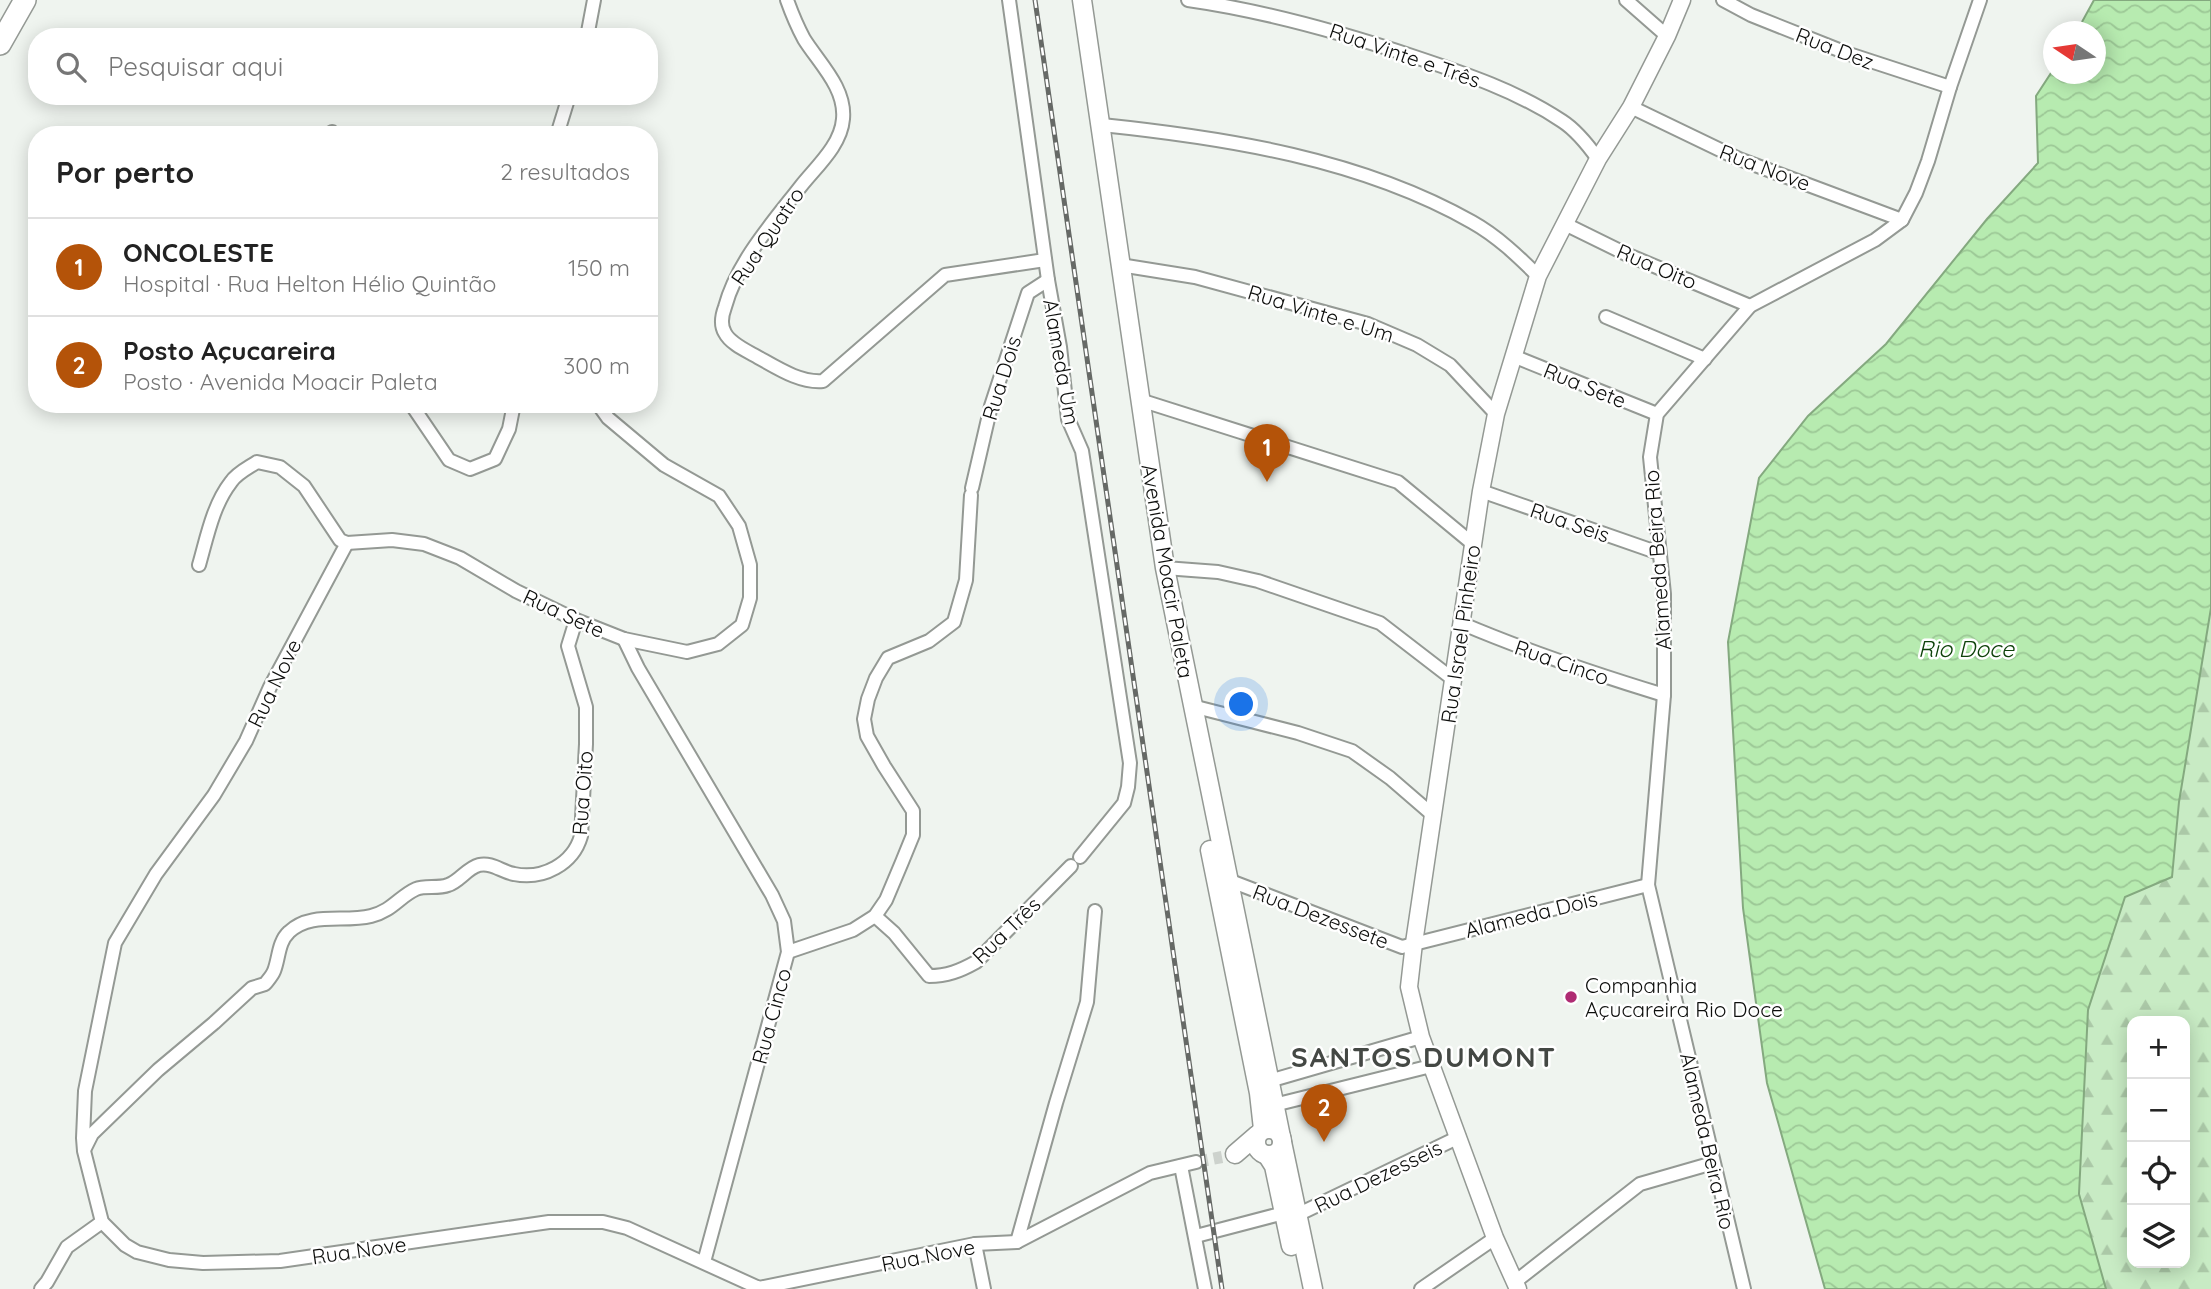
<!DOCTYPE html>
<html lang="pt">
<head>
<meta charset="utf-8">
<style>
	:root { --surface:#fff; --page:#f6f6f6; --text:#222; --muted:#767676; --line:#e0e0e0; --accent:#b45309 }
	body { margin:0; font-family:Quicksand,sans-serif; background:var(--page); color:var(--text) }
	.controls { position:absolute; right:21px; bottom:21px; display:grid; overflow:hidden; border-radius:14px; box-shadow:0 4px 18px #0003 }
	.controls button { width:63px; height:63px; display:grid; place-items:center; padding:0; border:0; border-bottom:2px solid var(--line); background:var(--surface); color:var(--text); font:35px sans-serif }
	.compass { position:absolute; left:2043px; top:21px; width:63px; height:63px; border-radius:50%; background:var(--surface); box-shadow:0 4px 18px #0003; rotate:283deg }
	.you { position:absolute; left:1242px; top:705px; width:24px; height:24px; margin:-18px; border:5px solid #fff; border-radius:50%; background:#1a73e8; box-shadow:0 0 0 10px #1a73e833 }
	.badge { display:grid; place-items:center; width:46px; height:46px; border-radius:50%; background:var(--accent); color:#fff; font-size:23px; font-weight:700 }
	.pin { position:absolute; translate:-50% -58px; filter:drop-shadow(0 2px 4px #0008) }
	.pin::after { content:''; position:absolute; top:37px; width:24px; height:21px; background:inherit; clip-path:polygon(0 0,100% 0,50% 100%) }
	.list { margin:0; padding:0; list-style:none }
	h2 { display:flex; justify-content:space-between; align-items:center; height:91px; margin:0; padding:0 28px; font-size:30px }
	h2 small { font-size:23px; font-weight:400; color:var(--muted) }
	.list li { display:grid; grid-template-columns:46px 1fr auto; gap:21px; align-items:center; box-sizing:border-box; height:98px; padding:0 28px; border-top:2px solid var(--line) }
	.list b { display:block; font-size:26px; white-space:nowrap }
	.list p { margin:0; font-size:23px; white-space:nowrap; color:var(--muted) }
	.list em { font-size:23px; font-style:normal; color:var(--muted) }
	.icon { flex:none; width:38px; height:38px; fill:none; stroke:currentColor; stroke-width:2; stroke-linecap:round; stroke-linejoin:round }
	.map { position:relative; flex:none; width:2211px; height:1289px; overflow:hidden }
	.search { position:absolute; background:var(--surface); box-shadow:0 4px 18px #0003; left:28px; top:28px; width:630px; height:77px; display:flex; align-items:center; gap:18px; box-sizing:border-box; padding:0 24px; border-radius:28px; color:var(--muted); font-size:26px }
	.panel { position:absolute; background:var(--surface); box-shadow:0 4px 18px #0003; left:28px; top:126px; width:630px; height:287px; border-radius:28px }
	.map>svg:first-child { display:block }
	.forest { fill:url(#forest-firs); fill-rule:evenodd }
	.water { fill:url(#water-waves); stroke:#84a97f; stroke-width:2 }
	.lines { fill:none; stroke-linecap:round; stroke-linejoin:round }
	.street-tunnel { stroke:#cdd2cd; stroke-width:12; stroke-dasharray:12 6; stroke-linecap:butt }
	.street-casing { stroke:#949994; stroke-width:16 }
	.secondary-casing { stroke:#949994; stroke-width:19 }
	.primary-casing { stroke:#949994; stroke-width:21 }
	.highway-casing { stroke:#949994; stroke-width:24 }
	.street { stroke:#fff; stroke-width:12 }
	.secondary { stroke:#fff; stroke-width:16 }
	.primary { stroke:#fff; stroke-width:18 }
	.highway { stroke:#fff; stroke-width:21 }
	.rail-casing { stroke:#666966; stroke-width:5 }
	.rail { stroke:#fff; stroke-width:2.5; stroke-dasharray:8; stroke-linecap:butt }
	.poi-dot { fill:#af2b73; stroke:#fff; stroke-width:2.5 }
	.labels { text-anchor:middle; dominant-baseline:central; stroke-width:5; stroke-linejoin:round; paint-order:stroke }
	.street-label { font-size:21px; fill:#0d0e0c; stroke:#fff }
	.poi-label { font-size:21px; fill:#0d0e0c; stroke:#fff; text-anchor:start }
	.water-label { font-size:23px; font-style:italic; fill:#0e420a; stroke:#fff }
	.district-label { font-size:28px; font-weight:bold; letter-spacing:2px; fill:#444844; stroke:#fff }
</style>
</head>
<body>
<div class="map">
<svg width="2211" height="1289" viewBox="0 0 2211 1289">
	<defs>
		<pattern id="forest-firs" width="22" height="20" patternUnits="userSpaceOnUse" patternTransform="scale(1.75)"><rect width="22" height="20" fill="#c8ebc4"/><path d="M5 1l3.5 6h-7zM16 11l3.5 6h-7z" fill="#abc8a7"/></pattern>
		<pattern id="water-waves" width="16" height="10" patternUnits="userSpaceOnUse" patternTransform="scale(1.75)"><rect width="16" height="10" fill="#b7ebb0"/><path d="M0 5q4-4 8 0t8 0" fill="none" stroke="#9cc896"/></pattern>
	</defs>
	<rect width="100%" height="100%" fill="#eff4ef"/>
	<!-- forest -->
	<path class="forest" d="M2211,608V1289H2106L2079,1194L2088,1010L2125,897L2172,877L2179,802ZM2132,1021H2185V1263H2132Z"/>
	<!-- water -->
	<path class="water" d="M2094,0H2211V608L2179,802L2172,877L2125,897L2088,1010L2079,1194L2106,1289H1825L1767,1083L1743,908L1728,642L1759,478L1808,416L1886,344L1987,219L2038,163L2036,96L2053,70L2054,74H2096V32L2077,31Z"/>
	<g class="lines">
		<!-- street-tunnel -->
		<path class="street-tunnel" d="M1196,1162L1222,1157"/>
		<defs>
			<g id="street">
				<path d="M787,0C792,14 797,26 804,39C819,63 846,88 843,119C841,145 817,166 801,186C773,222 737,262 725,307C722,315 720,325 725,333C730,343 745,350 754,355C776,367 799,383 823,381L945,275L1045,260"/>
				<path d="M1009,0L1048,280L1060,347L1068,419L1082,451L1130,763L1128,787L1124,803L1080,857"/>
				<path d="M1188,0C1266,11 1340,32 1415,57C1466,74 1517,91 1562,121C1576,130 1588,145 1598,159"/>
				<path d="M1626,0L1667,36"/>
				<path d="M1723,0L1751,15L1849,54L1950,87"/>
				<path d="M587,37L594,0"/>
				<path d="M1631,107L1739,159L1902,220"/>
				<path d="M1102,125C1227,138 1361,159 1472,222C1497,236 1518,256 1538,276"/>
				<path d="M332,132L333,135"/>
				<path d="M557,135L569,96"/>
				<path d="M1565,224L1628,255L1750,306"/>
				<path d="M1120,265L1195,277L1368,324L1417,345L1450,365L1496,414"/>
				<path d="M1606,317L1705,359"/>
				<path d="M1513,356L1657,414"/>
				<path d="M1140,400L1398,482L1473,544"/>
				<path d="M411,404L449,460L470,469L495,459L509,429L514,404"/>
				<path d="M972,488L991,406L1028,293L1048,280"/>
				<path d="M1481,491L1659,553"/>
				<path d="M347,543L270,687L246,741L214,795L156,874L115,943L85,1091L83,1138L84,1151L102,1222L125,1245L137,1252L169,1260L203,1263L280,1261L549,1222H603L627,1228L759,1288L975,1244L1017,1242L1150,1173L1196,1162"/>
				<path d="M199,565C207,537 213,505 231,482C237,473 248,468 257,462L280,467L304,486L340,540L347,543L392,540L424,544L460,558L516,591L576,620L624,639L687,652L718,644L742,625L750,598V565L739,526L719,496L664,465L608,418L598,404"/>
				<path d="M1165,568L1218,572L1258,581L1380,623L1454,680"/>
				<path d="M1463,624C1529,652 1595,674 1664,695"/>
				<path d="M624,639L638,668L772,895L784,921L788,952L704,1262"/>
				<path d="M1192,706L1298,733L1352,751L1390,778L1434,816"/>
				<path d="M1228,880L1402,947L1648,885"/>
				<path d="M875,916L894,933L929,976C947,976 960,971 976,962L1071,866"/>
				<path d="M788,952L853,930L875,916L886,900L902,862L913,835V811L884,766L867,736L864,719L868,699L876,678L888,658L929,641L954,622L966,580L971,495"/>
				<path d="M1269,1081L1421,1037"/>
				<path d="M1274,1105L1431,1066"/>
				<path d="M85,1148L92,1134L158,1070L214,1023L252,988L265,984C268,980 272,976 274,971C279,959 278,942 289,932C311,911 344,923 371,916C392,911 400,896 416,889C425,885 438,889 448,885C459,882 467,868 479,865C492,862 502,872 514,874C543,880 573,864 581,836L586,744V707L568,646L576,620"/>
				<path d="M1181,1166L1205,1289"/>
				<path d="M1297,1215L1459,1137"/>
				<path d="M1196,1236L1284,1213"/>
				<path d="M1017,1242L1056,1103L1087,1002L1095,911"/>
				<path d="M975,1244L984,1289"/>
				<path d="M1515,1282L1640,1184L1713,1163"/>
				<path d="M41,1289L47,1282L67,1247L102,1222"/>
				<path d="M1421,1289L1495,1238"/>
				<path d="M1744,1289L1648,885L1664,695V594L1650,457L1657,414L1750,306L1875,240L1902,220L1916,193L1928,161L1950,87L1980,0"/>
			</g>
			<path id="secondary" d="M1518,1289L1495,1238L1421,1037L1409,987L1414,943L1481,491L1496,414L1538,276L1598,159L1631,107L1667,36L1682,0"/>
			<g id="primary">
				<path d="M1082,0L1165,568L1281,1137"/>
				<path d="M1210,850L1259,1093L1263,1129"/>
				<circle cx="1269" cy="1142" r="13"/>
				<path d="M1282,1142L1313,1289"/>
				<path d="M1235,1154L1257,1135"/>
				<path d="M1267,1155L1274,1166L1291,1246"/>
			</g>
			<path id="highway" d="M0,44L25,0"/>
		</defs>
		<!-- street casing -->
		<use href="#street" class="street-casing"/>
		<!-- secondary casing -->
		<use href="#secondary" class="secondary-casing"/>
		<!-- primary casing -->
		<use href="#primary" class="primary-casing"/>
		<!-- highway casing -->
		<use href="#highway" class="highway-casing"/>
		<!-- street -->
		<use href="#street" class="street"/>
		<!-- secondary -->
		<use href="#secondary" class="secondary"/>
		<!-- primary -->
		<use href="#primary" class="primary"/>
		<!-- highway -->
		<use href="#highway" class="highway"/>
		<defs>
			<path id="rail" d="M1035,0L1222,1289"/>
		</defs>
		<!-- rail casing -->
		<use href="#rail" class="rail-casing"/>
		<!-- rail -->
		<use href="#rail" class="rail"/>
	</g>
	<!-- markers -->
	<circle class="poi-dot" cx="1571" cy="997" r="7"/>
	<g class="labels">
		<!-- street labels -->
		<g class="street-label">
			<text transform="translate(1835 48) rotate(21)">Rua Dez</text>
			<text transform="translate(1405 55) rotate(19)">Rua Vinte e Três</text>
			<text transform="translate(1765 167) rotate(21)">Rua Nove</text>
			<text transform="translate(767 236) rotate(-56)">Rua Quatro</text>
			<text transform="translate(1657 266) rotate(23)">Rua Oito</text>
			<text transform="translate(1321 313) rotate(17)">Rua Vinte e Um</text>
			<text transform="translate(1062 362) rotate(80)">Alameda Um</text>
			<text transform="translate(1001 378) rotate(-73)">Rua Dois</text>
			<text transform="translate(1585 385) rotate(22)">Rua Sete</text>
			<text transform="translate(1570 522) rotate(19)">Rua Seis</text>
			<text transform="translate(1657 560) rotate(-94)">Alameda Beira Rio</text>
			<text transform="translate(1168 571) rotate(80)">Avenida Moacir Paleta</text>
			<text transform="translate(564 613) rotate(25)">Rua Sete</text>
			<text transform="translate(1460 634) rotate(-82)">Rua Israel Pinheiro</text>
			<text transform="translate(1562 662) rotate(19)">Rua Cinco</text>
			<text transform="translate(274 683) rotate(-64)">Rua Nove</text>
			<text transform="translate(582 793) rotate(-86)">Rua Oito</text>
			<text transform="translate(1531 914) rotate(-14)">Alameda Dois</text>
			<text transform="translate(1321 916) rotate(21)">Rua Dezessete</text>
			<text transform="translate(1006 930) rotate(-44)">Rua Três</text>
			<text transform="translate(771 1016) rotate(-75)">Rua Cinco</text>
			<text transform="translate(1708 1141) rotate(77)">Alameda Beira Rio</text>
			<text transform="translate(1378 1176) rotate(-26)">Rua Dezesseis</text>
			<text transform="translate(359 1250) rotate(-8)">Rua Nove</text>
			<text transform="translate(928 1255) rotate(-11)">Rua Nove</text>
		</g>
		<!-- poi labels -->
		<g class="poi-label">
			<text x="1585" y="985">Companhia<tspan x="1585" dy="24">Açucareira Rio Doce</tspan></text>
		</g>
		<!-- water labels -->
		<g class="water-label">
			<text x="1966" y="648">Rio Doce</text>
		</g>
		<!-- district labels -->
		<g class="district-label">
			<text x="1424" y="1056">SANTOS DUMONT</text>
		</g>
	</g>
</svg>
<div class="controls">
<button>+</button>
<button>−</button>
<button><svg class="icon" aria-label="locate" viewBox="0 0 24 24"><circle cx="12" cy="12" r="6"/><path d="M12 2v4M12 18v4M2 12h4M18 12h4"/></svg></button>
<button><svg class="icon" aria-label="layers" viewBox="0 0 24 24"><path d="M12 4l9 5-9 5-9-5zM3 14l9 5 9-5"/></svg></button>
</div>
<svg class="compass" viewBox="-18 -18 36 36"><path d="M0-13l5 13h-10z" fill="#e53935"/><path d="M0 13l5-13h-10z" fill="#767676"/></svg>
<div class="you"></div>
<div class="pin badge" style="left:1267px;top:482px">1</div>
<div class="pin badge" style="left:1324px;top:1142px">2</div>
<div class="search"><svg class="icon" aria-label="search" viewBox="0 0 24 24"><circle cx="10" cy="10" r="6"/><path d="M15 15l6 6"/></svg>Pesquisar aqui</div>
<section class="panel">
<h2>Por perto<small>2 resultados</small></h2>
<ul class="list">
<li><span class="badge">1</span><div><b>ONCOLESTE</b><p>Hospital · Rua Helton Hélio Quintão</p></div><em>150 m</em></li>
<li><span class="badge">2</span><div><b>Posto Açucareira</b><p>Posto · Avenida Moacir Paleta</p></div><em>300 m</em></li>
</ul>
</section>
</div>
</body>
</html>
